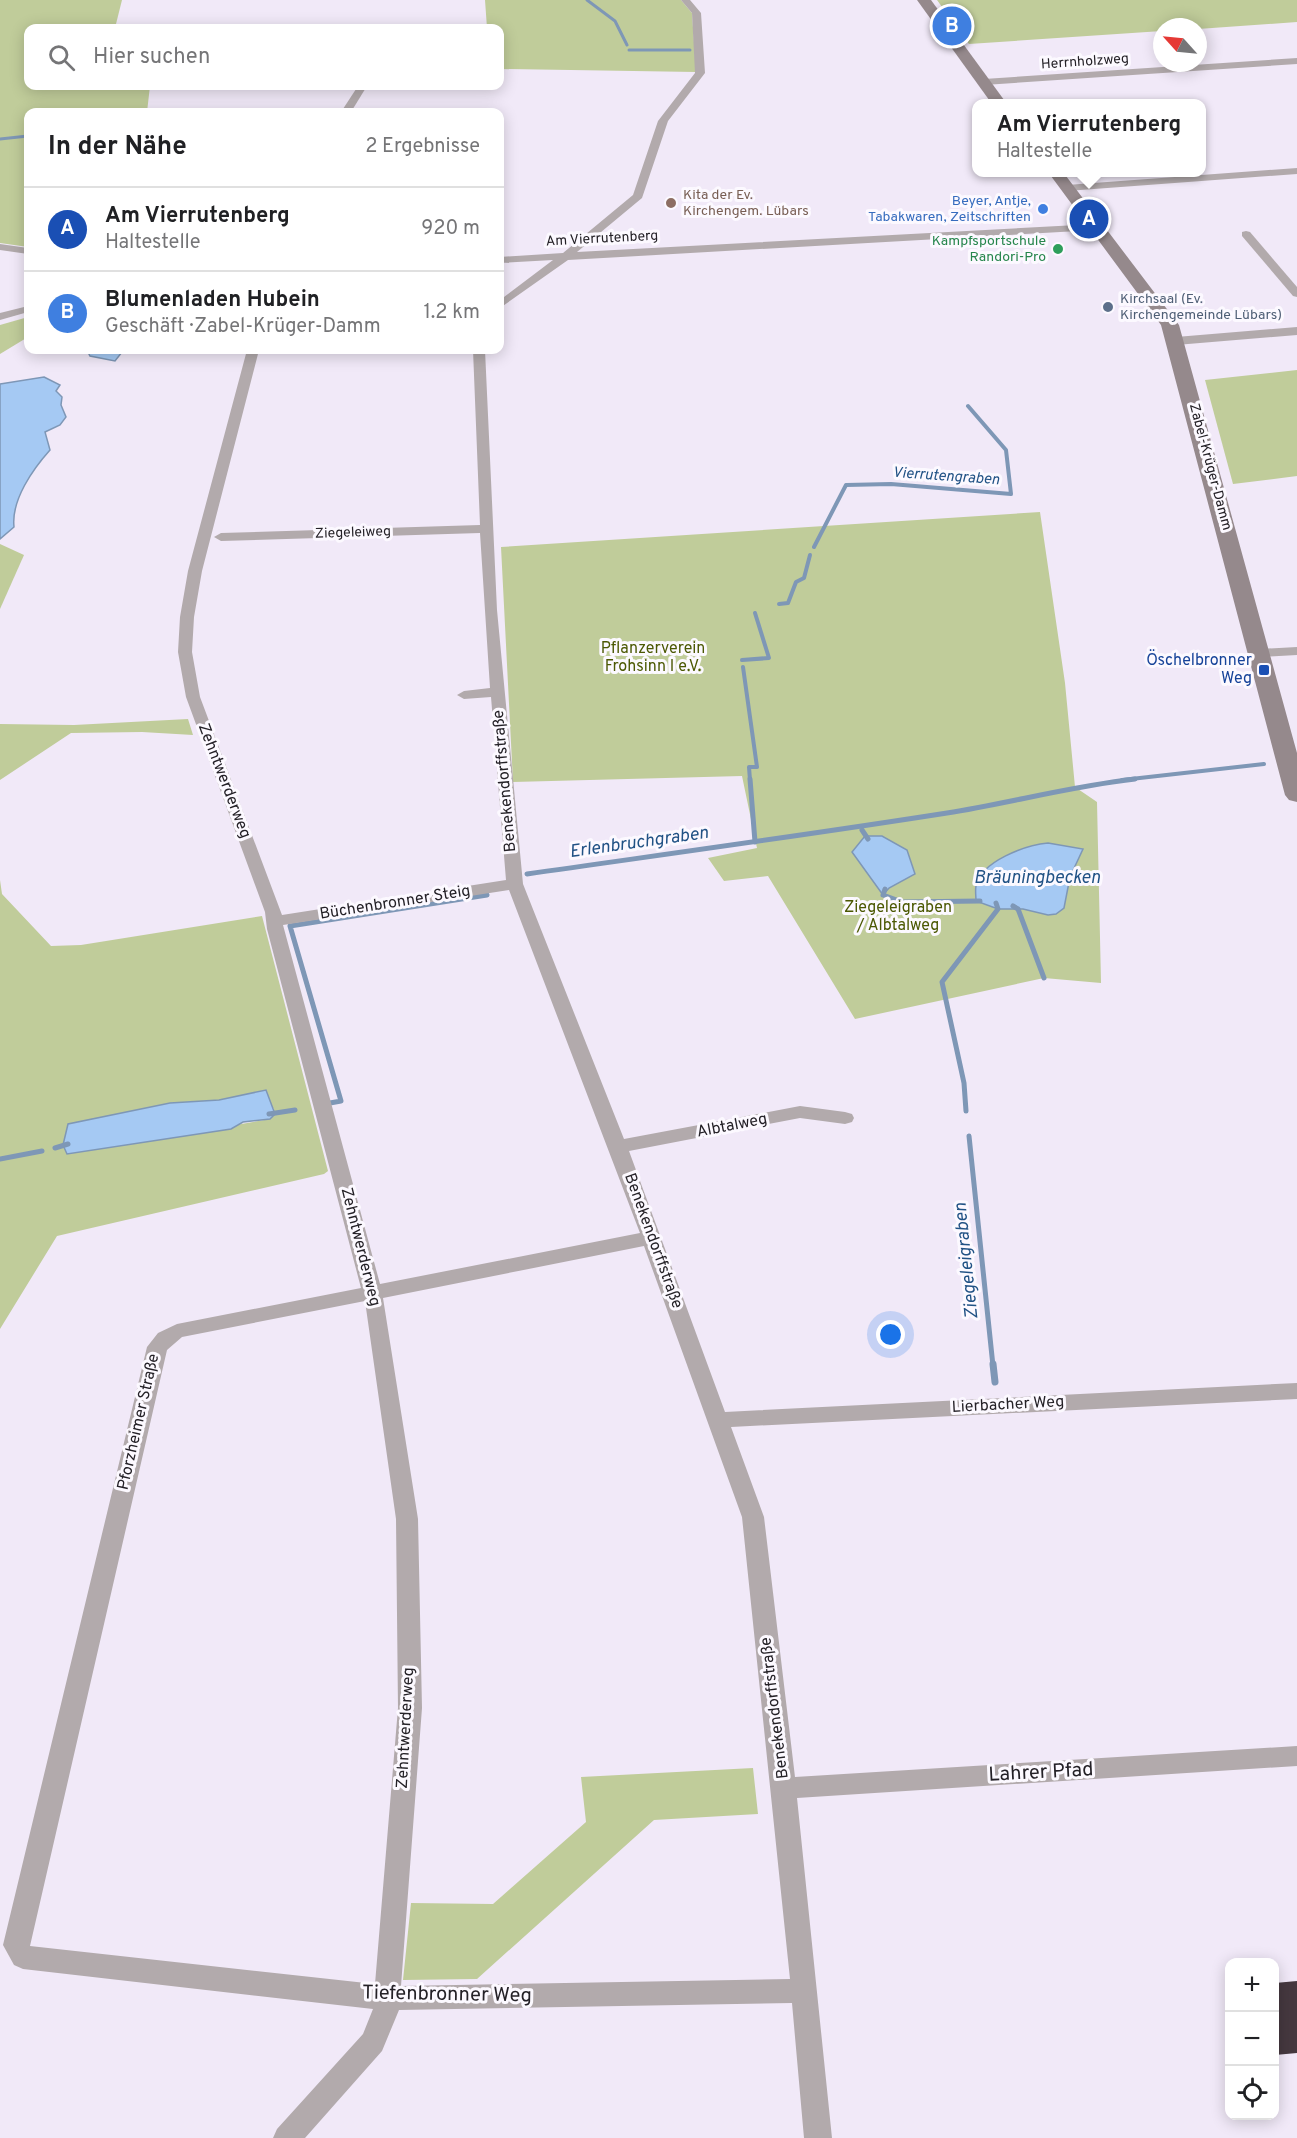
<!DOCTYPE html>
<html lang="de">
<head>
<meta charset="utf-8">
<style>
	:root { --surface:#fff; --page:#f2f2f2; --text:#202124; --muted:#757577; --line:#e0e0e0; --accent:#27637b }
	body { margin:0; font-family:Overpass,sans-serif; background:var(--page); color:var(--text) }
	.controls { position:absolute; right:18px; bottom:18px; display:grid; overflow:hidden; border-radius:12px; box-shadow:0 3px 15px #0003 }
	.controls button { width:54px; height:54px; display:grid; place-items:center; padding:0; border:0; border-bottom:2px solid var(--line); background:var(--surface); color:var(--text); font:30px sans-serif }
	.compass { position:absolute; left:1153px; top:18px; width:54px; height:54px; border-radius:50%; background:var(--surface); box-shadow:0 3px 15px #0003; rotate:297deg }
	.you { position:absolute; left:891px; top:1335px; width:21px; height:21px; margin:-15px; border:4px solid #fff; border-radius:50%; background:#1a73e8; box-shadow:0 0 0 9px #1a73e833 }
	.badge { display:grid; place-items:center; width:39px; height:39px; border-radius:50%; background:var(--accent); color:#fff; font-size:20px; font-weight:700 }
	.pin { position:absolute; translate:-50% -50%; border:3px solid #fff; box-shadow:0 2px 6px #0006 }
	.popup { position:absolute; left:972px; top:99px; width:234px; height:78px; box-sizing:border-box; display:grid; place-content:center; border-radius:12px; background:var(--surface); filter:drop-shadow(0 2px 4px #0005); font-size:20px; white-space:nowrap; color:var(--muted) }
	.popup b { font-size:22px; color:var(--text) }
	.popup::after { content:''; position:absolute; left:50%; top:100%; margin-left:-12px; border:12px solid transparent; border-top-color:var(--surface) }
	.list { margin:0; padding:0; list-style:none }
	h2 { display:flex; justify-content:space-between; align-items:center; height:78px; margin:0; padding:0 24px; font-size:26px }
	h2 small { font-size:20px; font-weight:400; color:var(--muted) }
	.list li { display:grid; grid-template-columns:39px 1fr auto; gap:18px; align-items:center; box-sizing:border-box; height:84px; padding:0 24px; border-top:2px solid var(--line) }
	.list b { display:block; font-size:22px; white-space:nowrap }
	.list p { margin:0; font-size:20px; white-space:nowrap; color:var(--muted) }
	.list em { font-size:20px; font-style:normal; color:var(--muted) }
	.icon { flex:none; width:33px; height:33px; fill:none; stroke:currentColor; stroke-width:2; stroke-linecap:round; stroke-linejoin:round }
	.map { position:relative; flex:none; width:1297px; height:2138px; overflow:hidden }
	.search { position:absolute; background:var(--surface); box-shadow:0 3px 15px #0003; left:24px; top:24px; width:480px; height:66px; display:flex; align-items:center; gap:15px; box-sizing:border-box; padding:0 21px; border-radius:12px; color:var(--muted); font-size:22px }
	.panel { position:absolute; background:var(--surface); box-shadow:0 3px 15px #0003; left:24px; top:108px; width:480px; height:246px; border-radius:12px }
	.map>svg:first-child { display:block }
	.green { fill:#c0cc9a; fill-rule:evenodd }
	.water { fill:#a5c9f3; stroke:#7e97b6; stroke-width:1.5 }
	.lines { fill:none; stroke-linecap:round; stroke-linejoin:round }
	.stream-far3 { stroke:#7e97b6; stroke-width:3 }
	.stream-far2 { stroke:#7e97b6; stroke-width:4 }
	.stream-far1 { stroke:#7e97b6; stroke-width:5 }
	.stream { stroke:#7e97b6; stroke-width:7 }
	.building { fill:#45383f }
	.street { fill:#b2aaac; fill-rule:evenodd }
	.secondary { fill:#95898c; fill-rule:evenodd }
	.education-dot { fill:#8d6e63; stroke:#fcf9ff; stroke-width:2 }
	.shop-dot { fill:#3f7fe0; stroke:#fcf9ff; stroke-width:2 }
	.leisure-dot { fill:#2e9e5b; stroke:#fcf9ff; stroke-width:2 }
	.service-dot { fill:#5c6f8a; stroke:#fcf9ff; stroke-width:2 }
	.transit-dot { fill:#1a4fb4; stroke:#fcf9ff; stroke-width:2 }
	.labels { text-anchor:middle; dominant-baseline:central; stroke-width:6; stroke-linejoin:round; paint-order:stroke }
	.far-street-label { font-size:14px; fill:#242127; stroke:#fcf9ff }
	.far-education-label { font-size:14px; fill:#785e54; stroke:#fcf9ff; text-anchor:start }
	.far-shop-label { font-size:14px; fill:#366cbe; stroke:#fcf9ff; text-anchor:end }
	.far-leisure-label { font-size:14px; fill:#27864d; stroke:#fcf9ff; text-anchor:end }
	.far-service-label { font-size:14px; fill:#4e5e75; stroke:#fcf9ff; text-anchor:start }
	.far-water-label { font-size:15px; font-style:italic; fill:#215285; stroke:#fcf9ff }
	.park-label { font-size:16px; fill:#4b5803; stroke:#fcf9ff }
	.transit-label { font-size:16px; fill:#164399; stroke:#fcf9ff; text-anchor:end }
	.street-label { font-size:16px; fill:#242127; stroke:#fcf9ff }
	.water-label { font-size:18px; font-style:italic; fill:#215285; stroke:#fcf9ff }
	.near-street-label { font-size:20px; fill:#242127; stroke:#fcf9ff }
</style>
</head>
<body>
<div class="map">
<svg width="1297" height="2138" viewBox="0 0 1297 2138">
	<rect width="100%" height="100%" fill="#f1e9f8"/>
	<!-- green -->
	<g class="green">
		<path d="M0,0H122L115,28H28V86H150L147,112H28V247L0,243Z"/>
		<path d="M485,0H681L692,13L696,72L500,69L503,55L500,51V28H487Z"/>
		<path d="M937,0H1297V22L1198,29L1162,27V31L969,44Z"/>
		<path d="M28,317V337L0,354V325Z"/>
		<path d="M1297,370V476L1233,484L1205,380Z"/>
		<path d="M1040,512L1065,683L1075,787L1097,802L1101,983L1044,978L855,1019L768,876L724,881L708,858L757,848L742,776L513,782L501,547Z"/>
		<path d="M0,544L24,555L0,609Z"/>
		<path d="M188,719L193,735L142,732L71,733L0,780V724L74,725Z"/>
		<path d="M0,880L2,894L51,946L81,945L262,916L328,1171L324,1174L57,1236L0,1329ZM266,1090L269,1105L274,1109L270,1119L67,1154L68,1124L170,1103L219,1100Z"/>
		<path d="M753,1768L758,1814L654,1820L477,1979L403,1980L411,1903L493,1904L586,1822L581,1777Z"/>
	</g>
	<!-- water -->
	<g class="water">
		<path d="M87,350H144L143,353L122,352L115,361L90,356Z"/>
		<path d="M44,377L60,385L56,391L62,397L61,405L66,417L60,425L45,432L50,450C33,469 11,500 14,527L0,539V384Z"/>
		<path d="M865,836H882L907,850L915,874L889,888L883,895L852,852Z"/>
		<path d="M1048,843L1083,849L1070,877L1064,908L1056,914L1048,915L1023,909H998L976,901C976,896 975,890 976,886C981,861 1026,845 1048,843Z"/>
		<path d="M266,1090L275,1114L270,1119L243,1122L231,1129L67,1154L63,1145L68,1124L170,1103L219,1100Z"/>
	</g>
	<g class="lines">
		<!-- stream-far3 -->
		<g class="stream-far3">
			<path d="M587,0L615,21L627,45"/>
			<path d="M629,50H690"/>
			<path d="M0,139L28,136"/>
		</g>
		<!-- stream-far2 -->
		<g class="stream-far2">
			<path d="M814,547L846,485L891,484L1011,494L1006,450L968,406"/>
			<path d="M779,604L788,603L796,582L804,578L810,555"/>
			<path d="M742,660L769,658L755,613"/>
			<path d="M743,667L757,767H749L750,780"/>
			<path d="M1122,780L1264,764"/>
		</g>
		<!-- stream-far1 -->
		<g class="stream-far1">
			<path d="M750,779L755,842"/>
			<path d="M862,830L868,839"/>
			<path d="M527,874C667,854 807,835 947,813C1010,803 1072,786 1135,779"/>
			<path d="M885,889L883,895L902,902L980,901"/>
			<path d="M1013,906L1018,909L1044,978"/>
			<path d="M330,1103L341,1101L290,926L487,895"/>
			<path d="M966,1111L964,1083L942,982L998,909L996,903"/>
			<path d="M269,1114L295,1110"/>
			<path d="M969,1136L993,1366"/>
			<path d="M55,1148L68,1144"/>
			<path d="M0,1159L42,1151"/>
		</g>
		<!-- stream -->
		<path class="stream" d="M993,1364L995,1382"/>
	</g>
	<!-- building -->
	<path class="building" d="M1297,1981V2053L1275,2055V1983Z"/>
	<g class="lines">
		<!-- street -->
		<g class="street">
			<path d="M681,0H690L701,13L705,73L668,121L642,198L577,252L1096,224L1101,227L1096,230L568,260L500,308V300L553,260L500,263V257L563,253L633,195L658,121L695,73L692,13Z"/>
			<path d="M1297,58V64L984,85L979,82L984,79Z"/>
			<path d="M358,86H367L351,112H341Z"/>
			<path d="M1297,168V174L1067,191L1062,188L1067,185Z"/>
			<path d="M1246,231L1250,232L1297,287V297L1293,296L1242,236V232Z"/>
			<path d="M0,244L28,248V254L0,250Z"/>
			<path d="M28,306V312L0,320V313Z"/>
			<path d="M1297,327V335L1176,345L1170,341L1176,337Z"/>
			<path d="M247,350H259L202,571L194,617L192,652L200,697L282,915L506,880L491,697L464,699L457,695L464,691L490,688L480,533L221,541L214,537L221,533L480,525L473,350H485L497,610L523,884L624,1139L800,1106L845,1112L852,1114L854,1118L852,1122L845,1124L800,1118L629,1151L725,1412L1297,1383V1399L731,1427L764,1517L795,1777L1297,1746V1766L797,1798L832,2138H804L792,2003L399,2010L382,2051L305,2138H273L277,2129L363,2034L373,2009L23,1969L14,1965L3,1945L147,1347L158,1333L177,1324L361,1288L267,929L265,912L186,697L178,652L180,617L188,571ZM509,890L640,1233L380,1284L283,925ZM644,1246L742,1517L790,1979L401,1986L422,1708L418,1519L383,1298ZM365,1301L396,1519L398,1708L375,1984L30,1946L167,1350L182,1337Z"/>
			<path d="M1297,647V655L1260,657L1253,653L1260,649Z"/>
		</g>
		<!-- secondary -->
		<g class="secondary">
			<path d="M917,0H931L1007,104H992Z"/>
			<path d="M1048,172H1063L1179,325L1297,753V802L1289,800L1285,795L1161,325Z"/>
		</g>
	</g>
	<!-- markers -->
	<circle class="education-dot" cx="671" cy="203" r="6"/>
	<circle class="shop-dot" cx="1043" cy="209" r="6"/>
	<circle class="leisure-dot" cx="1058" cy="249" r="6"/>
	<circle class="service-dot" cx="1108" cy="307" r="6"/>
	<rect class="transit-dot" x="1258" y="664" width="12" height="12" rx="3"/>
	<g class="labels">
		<!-- far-street labels -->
		<g class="far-street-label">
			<text transform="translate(1085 62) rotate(-4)">Herrnholzweg</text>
			<text transform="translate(602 239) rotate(-3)">Am Vierrutenberg</text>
			<text transform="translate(1210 467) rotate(75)">Zabel-Krüger-Damm</text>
			<text transform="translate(353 533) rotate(-2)">Ziegeleiweg</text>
		</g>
		<!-- far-education labels -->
		<g class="far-education-label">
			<text x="683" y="195">Kita der Ev.<tspan x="683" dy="16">Kirchengem. Lübars</tspan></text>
		</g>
		<!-- far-shop labels -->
		<g class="far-shop-label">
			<text x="1031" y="201">Beyer, Antje,<tspan x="1031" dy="16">Tabakwaren, Zeitschriften</tspan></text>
		</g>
		<!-- far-leisure labels -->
		<g class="far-leisure-label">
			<text x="1046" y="241">Kampfsportschule<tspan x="1046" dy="16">Randori-Pro</tspan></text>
		</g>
		<!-- far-service labels -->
		<g class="far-service-label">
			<text x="1120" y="299">Kirchsaal (Ev.<tspan x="1120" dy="16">Kirchengemeinde Lübars)</tspan></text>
		</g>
		<!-- far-water labels -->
		<g class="far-water-label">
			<text transform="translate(946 477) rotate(4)">Vierrutengraben</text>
		</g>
		<!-- park labels -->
		<g class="park-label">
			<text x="653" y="649">Pflanzerverein<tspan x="653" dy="18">Frohsinn I e.V.</tspan></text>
			<text x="898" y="908">Ziegeleigraben<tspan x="898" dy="18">/ Albtalweg</tspan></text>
		</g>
		<!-- transit labels -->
		<g class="transit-label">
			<text x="1252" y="661">Öschelbronner<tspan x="1252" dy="18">Weg</tspan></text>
		</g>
		<!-- street labels -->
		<g class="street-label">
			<text transform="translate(224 781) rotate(69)">Zehntwerderweg</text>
			<text transform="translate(505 781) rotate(-95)">Benekendorffstraße</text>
			<text transform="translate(395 903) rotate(-9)">Büchenbronner Steig</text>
			<text transform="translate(732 1126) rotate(-11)">Albtalweg</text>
			<text transform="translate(653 1241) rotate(70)">Benekendorffstraße</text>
			<text transform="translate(360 1247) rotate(76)">Zehntwerderweg</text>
			<text transform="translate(1008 1405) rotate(-3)">Lierbacher Weg</text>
			<text transform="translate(139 1422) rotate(-77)">Pforzheimer Straße</text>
			<text transform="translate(775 1708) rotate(-97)">Benekendorffstraße</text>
			<text transform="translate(406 1728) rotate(-87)">Zehntwerderweg</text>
		</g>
		<!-- water labels -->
		<g class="water-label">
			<text transform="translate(639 843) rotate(-8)">Erlenbruchgraben</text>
			<text x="1037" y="878">Bräuningbecken</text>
			<text transform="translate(967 1261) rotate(-96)">Ziegeleigraben</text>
		</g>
		<!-- near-street labels -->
		<g class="near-street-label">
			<text transform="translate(1041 1773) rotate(-3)">Lahrer Pfad</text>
			<text transform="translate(447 1995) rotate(1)">Tiefenbronner Weg</text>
		</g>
	</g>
</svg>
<div class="controls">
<button>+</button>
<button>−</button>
<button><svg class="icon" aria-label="locate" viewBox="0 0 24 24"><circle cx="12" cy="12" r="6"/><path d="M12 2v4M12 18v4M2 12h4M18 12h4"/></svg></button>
</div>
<svg class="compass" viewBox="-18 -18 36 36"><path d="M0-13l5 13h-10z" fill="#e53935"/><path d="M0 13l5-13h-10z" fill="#757577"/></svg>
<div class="you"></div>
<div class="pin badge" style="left:1089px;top:219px;background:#1a4fb4">A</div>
<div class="popup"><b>Am Vierrutenberg</b>Haltestelle</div>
<div class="pin badge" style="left:952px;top:26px;background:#3f7fe0">B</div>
<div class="search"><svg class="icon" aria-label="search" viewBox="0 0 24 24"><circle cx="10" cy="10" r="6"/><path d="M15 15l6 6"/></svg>Hier suchen</div>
<section class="panel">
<h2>In der Nähe<small>2 Ergebnisse</small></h2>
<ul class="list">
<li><span class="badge" style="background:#1a4fb4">A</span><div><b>Am Vierrutenberg</b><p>Haltestelle</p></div><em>920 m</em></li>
<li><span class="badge" style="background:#3f7fe0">B</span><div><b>Blumenladen Hubein</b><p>Geschäft · Zabel-Krüger-Damm</p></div><em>1.2 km</em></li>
</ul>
</section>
</div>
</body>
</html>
